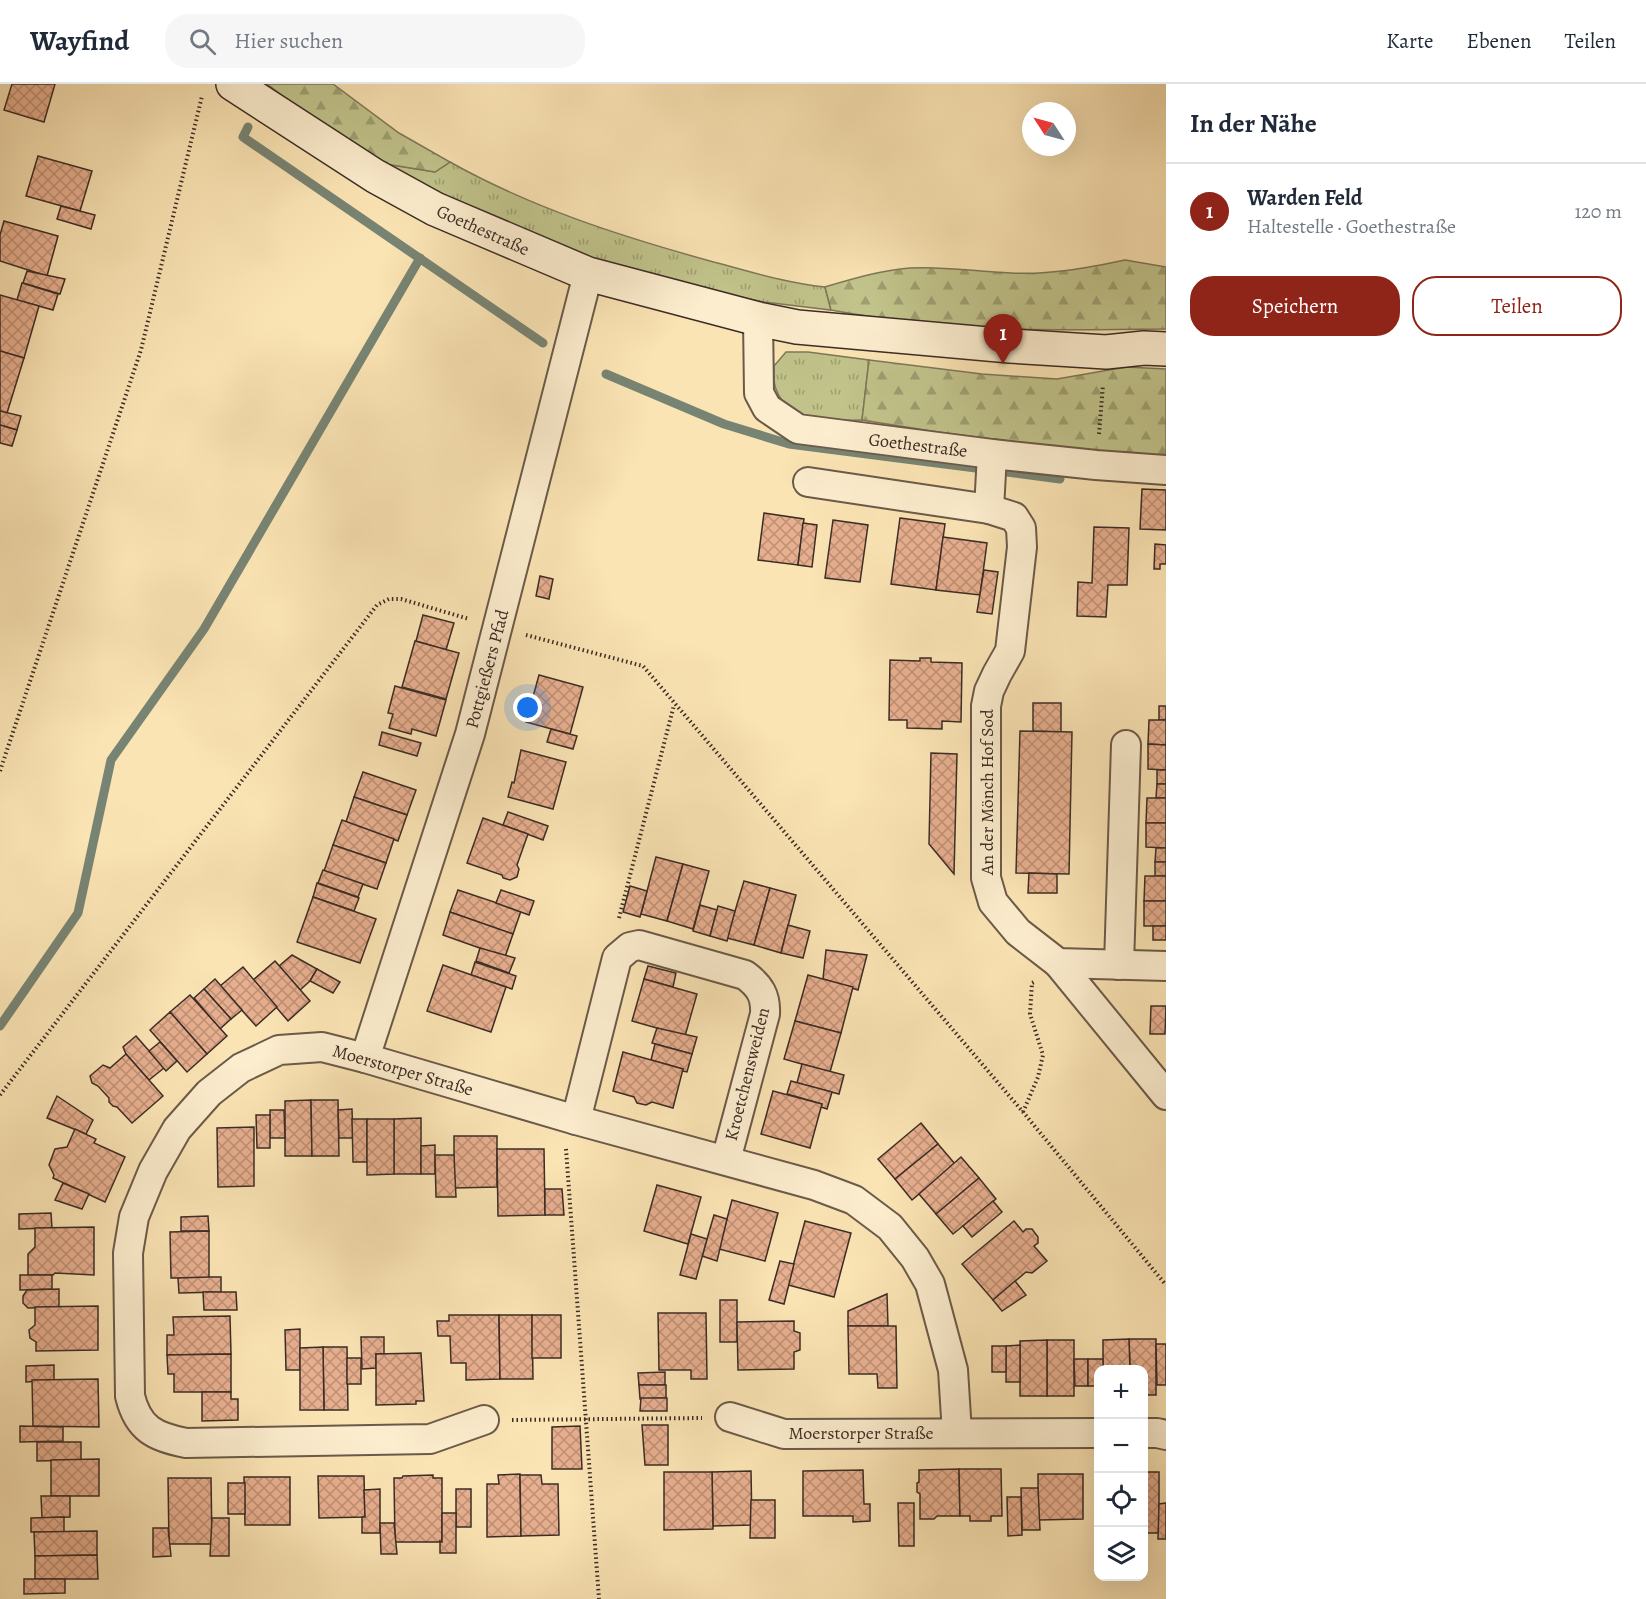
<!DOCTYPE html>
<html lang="de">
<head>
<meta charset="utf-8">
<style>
	:root { --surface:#fff; --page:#f6f6f7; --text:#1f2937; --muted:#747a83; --line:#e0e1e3; --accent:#8f2418 }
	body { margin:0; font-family:Alegreya,serif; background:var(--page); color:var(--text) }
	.controls { position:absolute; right:18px; bottom:18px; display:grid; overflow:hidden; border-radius:12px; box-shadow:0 6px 24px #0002 }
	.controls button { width:54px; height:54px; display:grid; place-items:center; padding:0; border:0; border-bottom:2px solid var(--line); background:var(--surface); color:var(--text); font:30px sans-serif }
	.compass { position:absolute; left:1022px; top:18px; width:54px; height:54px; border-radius:50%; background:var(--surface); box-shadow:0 6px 24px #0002; rotate:306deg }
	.you { position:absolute; left:528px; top:624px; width:21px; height:21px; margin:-15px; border:4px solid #fff; border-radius:50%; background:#1a73e8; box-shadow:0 0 0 9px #1a73e833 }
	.badge { display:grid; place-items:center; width:39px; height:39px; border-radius:50%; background:var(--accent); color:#fff; font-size:20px; font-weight:700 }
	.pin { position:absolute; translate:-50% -50px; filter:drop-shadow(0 2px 3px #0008) }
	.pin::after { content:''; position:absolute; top:32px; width:21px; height:18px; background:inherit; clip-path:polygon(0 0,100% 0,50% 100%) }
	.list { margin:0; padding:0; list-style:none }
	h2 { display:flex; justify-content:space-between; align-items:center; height:78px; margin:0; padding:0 24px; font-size:26px }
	h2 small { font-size:20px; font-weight:400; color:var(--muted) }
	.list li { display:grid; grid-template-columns:39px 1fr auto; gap:18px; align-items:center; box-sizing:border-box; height:96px; padding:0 24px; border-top:2px solid var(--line) }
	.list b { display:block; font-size:22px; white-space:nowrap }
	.list p { margin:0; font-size:20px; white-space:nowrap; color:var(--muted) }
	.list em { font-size:20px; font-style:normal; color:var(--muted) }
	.actions { display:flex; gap:12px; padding:18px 24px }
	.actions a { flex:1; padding:14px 0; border:2px solid var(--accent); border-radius:24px; text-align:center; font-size:21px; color:var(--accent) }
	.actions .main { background:var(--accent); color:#fff }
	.icon { flex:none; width:33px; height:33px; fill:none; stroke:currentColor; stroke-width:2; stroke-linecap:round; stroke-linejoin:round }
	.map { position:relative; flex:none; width:1166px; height:1515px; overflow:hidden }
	header { display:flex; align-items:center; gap:36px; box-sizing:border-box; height:84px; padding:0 30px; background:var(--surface); border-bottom:2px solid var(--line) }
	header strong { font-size:28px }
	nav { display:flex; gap:33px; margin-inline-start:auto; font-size:21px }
	.search { width:420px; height:54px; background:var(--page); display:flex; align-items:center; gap:15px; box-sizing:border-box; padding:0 21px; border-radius:24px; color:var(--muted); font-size:22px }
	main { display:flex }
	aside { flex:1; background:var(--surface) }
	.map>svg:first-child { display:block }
	.grass { fill:url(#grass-tufts); stroke:#7e7858; stroke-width:1.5 }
	.forest { fill:url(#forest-firs); stroke:#7e7858; stroke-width:1.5 }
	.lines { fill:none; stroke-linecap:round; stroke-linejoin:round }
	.stream { stroke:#788473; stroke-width:9 }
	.building { fill:url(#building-cross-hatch); stroke:#3b2c25; stroke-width:1.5 }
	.street-casing { stroke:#6b5a49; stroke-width:32 }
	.secondary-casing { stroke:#3b2c25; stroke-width:36 }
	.path { stroke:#3b2c25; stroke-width:4; stroke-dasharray:1.5 3; stroke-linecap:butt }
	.street { stroke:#fcedce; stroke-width:28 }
	.secondary { stroke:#fcedce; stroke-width:33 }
	.labels { text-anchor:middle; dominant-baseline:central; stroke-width:5; stroke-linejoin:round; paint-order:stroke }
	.street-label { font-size:18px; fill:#3b2c25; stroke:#fcedce }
</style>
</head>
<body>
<header>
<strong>Wayfind</strong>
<div class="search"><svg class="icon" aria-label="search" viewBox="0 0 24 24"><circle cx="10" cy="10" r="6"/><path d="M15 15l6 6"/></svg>Hier suchen</div>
<nav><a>Karte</a><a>Ebenen</a><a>Teilen</a></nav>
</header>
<main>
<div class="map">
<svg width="1166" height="1515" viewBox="0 0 1166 1515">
	<defs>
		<pattern id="grass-tufts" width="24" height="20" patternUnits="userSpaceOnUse" patternTransform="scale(1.5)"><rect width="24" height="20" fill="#c1c38b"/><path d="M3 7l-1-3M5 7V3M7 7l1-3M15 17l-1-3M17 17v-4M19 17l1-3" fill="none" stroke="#9e9f71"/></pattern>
		<pattern id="forest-firs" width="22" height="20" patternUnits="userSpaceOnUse" patternTransform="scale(1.5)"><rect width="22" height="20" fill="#c1c38b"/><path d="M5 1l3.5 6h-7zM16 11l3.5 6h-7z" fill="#9e9f71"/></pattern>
		<pattern id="building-cross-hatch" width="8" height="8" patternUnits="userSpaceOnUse" patternTransform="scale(1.5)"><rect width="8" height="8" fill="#e8af8f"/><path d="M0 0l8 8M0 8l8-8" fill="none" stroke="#bd8f75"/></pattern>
	</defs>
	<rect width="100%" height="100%" fill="#fbe4b4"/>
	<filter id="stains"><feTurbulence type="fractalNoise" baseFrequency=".00333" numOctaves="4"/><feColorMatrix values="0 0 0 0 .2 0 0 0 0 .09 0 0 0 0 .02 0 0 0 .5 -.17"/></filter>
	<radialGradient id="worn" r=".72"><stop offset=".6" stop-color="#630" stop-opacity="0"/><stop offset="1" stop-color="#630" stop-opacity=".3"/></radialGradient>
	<!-- grass -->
	<g class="grass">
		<path d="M450,78C532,124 620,152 710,177C748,187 785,199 825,203L831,226L764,218L687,202L591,175L493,137L386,80L435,88Z"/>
		<path d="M786,268H808L869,276L862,336C833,337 788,339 776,305C773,299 774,289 774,282Z"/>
	</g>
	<!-- forest -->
	<g class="forest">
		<path d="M267,0H333L399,49L450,78L435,88L386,80L285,14Z"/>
		<path d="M1125,176L1166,183V245C1102,246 1037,247 973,244C926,242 878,234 831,226L825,203C852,195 882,186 910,184C945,182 977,188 1011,189C1050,191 1087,184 1125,176Z"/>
		<path d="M869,276L982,290L1057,295L1126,283L1166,285V376L944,349L862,336Z"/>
	</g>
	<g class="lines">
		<!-- stream -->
		<g class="stream">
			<path d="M248,43L243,53L543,259"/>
			<path d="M606,290L724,340L789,360L1060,395"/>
			<path d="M0,942L78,829L111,676L204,545L420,174"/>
		</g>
	</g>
	<!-- building -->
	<g class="building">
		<path d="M12,0H55L44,38L4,26Z"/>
		<path d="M38,72L92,87L80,127L26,112Z"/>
		<path d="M61,122L95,131L91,145L57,135Z"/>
		<path d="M4,137L58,152L47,192L0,177V151Z"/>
		<path d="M27,187L65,195L60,210L23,199Z"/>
		<path d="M22,199L58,210L53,226L17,216Z"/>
		<path d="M0,211L39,222L24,274L0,267Z"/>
		<path d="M0,267L24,274L7,329L0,327Z"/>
		<path d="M0,327L21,332L17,346L0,341Z"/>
		<path d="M0,341L17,346L12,362L0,359Z"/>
		<path d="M1142,405L1166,406V446L1140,445Z"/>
		<path d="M764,429L804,435L798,481L758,476Z"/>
		<path d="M900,434L945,440L936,506L891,500Z"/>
		<path d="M833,436L868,441L860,498L825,494Z"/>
		<path d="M803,439L817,441L812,483L798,481Z"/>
		<path d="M1094,443L1129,444L1127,501H1108L1106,533L1077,532L1078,498L1092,499Z"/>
		<path d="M943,453L987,459L980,511L936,506Z"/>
		<path d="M1155,460L1166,461V480H1160V485H1154Z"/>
		<path d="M984,486L998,488L992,530L977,528Z"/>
		<path d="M540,492L553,495L549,515L536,512Z"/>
		<path d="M423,531L454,539L446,566L416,557Z"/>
		<path d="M415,557L459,569L446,615L402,603Z"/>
		<path d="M920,574H931V578L962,579L961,638L942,637V645L907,644V636H889L890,576L920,577Z"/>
		<path d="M539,591L583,603L570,650L526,638Z"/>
		<path d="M395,602L446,616L436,652L412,645L411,650L389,644L393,630L388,629Z"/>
		<path d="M1033,619H1061V648L1033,647Z"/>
		<rect x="1159" y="622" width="7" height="14"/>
		<path d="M1149,636H1166V661L1148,660Z"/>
		<path d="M551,645L577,652L573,665L547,658Z"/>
		<path d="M1020,647L1072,648L1069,790L1016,789Z"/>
		<path d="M382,648L421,659L417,672L379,661Z"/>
		<path d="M1148,660L1166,661V686L1148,685Z"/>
		<path d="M521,666L566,678L553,725L508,713L512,698L514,699Z"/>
		<path d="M931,669L957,670L954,790L929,760Z"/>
		<rect x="1157" y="686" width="9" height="14"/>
		<path d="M363,688L416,706L407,731L354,713Z"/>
		<path d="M1157,700H1166V714H1156Z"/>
		<path d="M354,713L407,731L398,757L346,738Z"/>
		<path d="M1147,714H1166V739H1146Z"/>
		<path d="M508,728L548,742L543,756L503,741Z"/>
		<path d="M483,734L528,750L517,781L519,785L517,793L510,796L503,794L502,791L467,779Z"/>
		<path d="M342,736L394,755L386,779L333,761Z"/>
		<path d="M1146,739H1166V764L1146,763Z"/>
		<path d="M333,761L386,779L377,805L324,787Z"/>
		<path d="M1156,764H1166V778H1155Z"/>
		<path d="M656,773L683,780L667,837L641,830Z"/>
		<rect x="1155" y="778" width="11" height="14"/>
		<path d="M683,780L709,787L693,845L667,837Z"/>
		<path d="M323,786L363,800L358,813L318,799Z"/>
		<path d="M1029,789L1057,790V809H1028Z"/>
		<path d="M1145,792H1166V817H1144Z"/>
		<path d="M744,797L770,804L754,861L727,854Z"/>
		<path d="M317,799L359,814L354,827L313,813Z"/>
		<path d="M630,802L647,807L640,833L623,828Z"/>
		<path d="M770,804L796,811L781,869L754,861Z"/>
		<path d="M458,806L521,827L513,850L450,828Z"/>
		<path d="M501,806L534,817L529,831L496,819Z"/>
		<path d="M313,813L376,835L360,879L297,858Z"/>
		<rect x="1144" y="817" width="22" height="25"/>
		<path d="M700,821L717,826L710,852L693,847Z"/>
		<path d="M718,822L735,827L727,857L710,852Z"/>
		<path d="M450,828L513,850L505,873L443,851Z"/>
		<path d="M788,841L810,847L803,874L781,869Z"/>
		<rect x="1153" y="842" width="13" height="14"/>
		<path d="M480,864L515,874L509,889L476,877Z"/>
		<path d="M826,866L867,871L858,906L823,895Z"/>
		<path d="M292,871L317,885L310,897L300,906L279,882Z"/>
		<path d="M275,877L310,917L288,937L253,896Z"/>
		<path d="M475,878L516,892L512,905L471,891Z"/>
		<path d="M443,881L506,903L491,948L427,927Z"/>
		<path d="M648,882L676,889L673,903L644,895Z"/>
		<path d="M243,883L277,923L256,942L220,902Z"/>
		<path d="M317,885L340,898L333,909L310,897Z"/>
		<path d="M808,891L853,903L841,949L795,937Z"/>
		<path d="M215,895L242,926L231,935L204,905Z"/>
		<path d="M644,895L697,910L685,952L632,937Z"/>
		<path d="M204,905L231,935L220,945L194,914Z"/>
		<path d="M190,911L227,952L207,970L170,928Z"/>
		<path d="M1151,922H1166L1165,950H1150Z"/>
		<path d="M170,928L207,970L187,988L150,946Z"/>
		<path d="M795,937L841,949L830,988L784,975Z"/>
		<path d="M657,944L697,953L692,970L652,959Z"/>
		<path d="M136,952L164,984L149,996L126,970L123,963Z"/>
		<path d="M160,958L177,977L166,987L149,967Z"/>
		<path d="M655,960L692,970L687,988L682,987L683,985L651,976Z"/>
		<path d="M623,968L683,985L673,1024L652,1018L646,1021L637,1019L634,1013L613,1007Z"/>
		<path d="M126,970L163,1012L132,1039L117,1023L113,1022L109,1018V1014L98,1002L92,999L90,992L103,981L110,984Z"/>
		<path d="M802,980L844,991L839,1010L797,999Z"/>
		<path d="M791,997L832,1008L827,1025L821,1023L822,1020L787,1010Z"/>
		<path d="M773,1007L822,1020L810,1064L761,1050Z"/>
		<path d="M57,1012L93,1036L86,1050L47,1034Z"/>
		<path d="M311,1016L312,1072H285V1017Z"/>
		<path d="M311,1016H338L339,1072H312Z"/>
		<path d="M352,1025L353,1054H339L338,1026Z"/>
		<path d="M270,1026H284L285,1054H270Z"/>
		<path d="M256,1031H270V1064H257Z"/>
		<path d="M421,1034V1090H394V1035Z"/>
		<path d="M352,1035H367V1078H353Z"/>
		<path d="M367,1035H394V1090L367,1091Z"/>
		<path d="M921,1039L938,1060L895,1095L878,1075Z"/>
		<path d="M254,1043V1102L218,1103L217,1044Z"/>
		<path d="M75,1045L96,1055L94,1059L125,1073L105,1118L53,1094L54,1091L49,1081L55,1065L67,1063Z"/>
		<path d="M454,1052H497V1103L454,1104Z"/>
		<path d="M938,1060L955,1080L912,1116L895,1095Z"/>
		<path d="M435,1061V1090H421V1062Z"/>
		<path d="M497,1065H544L545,1131L498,1132Z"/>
		<path d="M435,1071H454L456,1113H436Z"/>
		<path d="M961,1073L979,1094L936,1130L919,1110Z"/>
		<path d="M979,1094L996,1115L953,1150L936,1130Z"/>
		<path d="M63,1099L89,1110L82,1125L55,1116Z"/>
		<path d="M657,1101L701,1113L688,1160L644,1147Z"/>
		<path d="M545,1105H562L564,1131H545Z"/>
		<path d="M732,1116L778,1129L765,1177L719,1165Z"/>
		<path d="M993,1117L1002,1128L972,1153L963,1142Z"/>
		<path d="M51,1129L52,1144L19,1145V1130Z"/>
		<path d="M714,1131L727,1135L717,1177L702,1172Z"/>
		<path d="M208,1132L209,1147H181V1133Z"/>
		<path d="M805,1137L851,1149L834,1213L788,1201Z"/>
		<path d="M1014,1137L1023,1148L1026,1145H1032L1038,1153V1159L1034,1162L1047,1177L1032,1189L1026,1188L993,1216L962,1180Z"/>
		<path d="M94,1143V1191L55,1189L53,1191H28V1170L35,1163V1144Z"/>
		<path d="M209,1147V1194H171L170,1148Z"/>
		<path d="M691,1150L707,1155L696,1195L680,1191Z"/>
		<path d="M780,1177L794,1180L784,1220L769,1216Z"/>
		<path d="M20,1191H52V1205L20,1206Z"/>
		<path d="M209,1193H221V1208L179,1209L178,1194Z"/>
		<path d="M1015,1197L1026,1211L1002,1227L993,1216Z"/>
		<path d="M59,1205V1223L28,1224L23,1219V1212L27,1206Z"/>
		<path d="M203,1208H236L237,1226H204Z"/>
		<path d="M887,1210L888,1242H848V1227Z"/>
		<rect x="720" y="1216" width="17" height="42"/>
		<path d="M98,1222V1266L36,1267V1258L30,1254L29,1246L35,1241V1223Z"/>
		<path d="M658,1229H706L707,1295H691V1286H659Z"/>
		<path d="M449,1231H499L500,1295L466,1296V1279H451L450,1252H438L437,1237H449Z"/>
		<path d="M499,1231H532L533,1295H500Z"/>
		<rect x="532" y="1231" width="29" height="43"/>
		<path d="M230,1232L231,1270L167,1271V1251H174L173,1233Z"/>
		<path d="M794,1237V1247L800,1249V1266L794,1268V1285L738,1286L737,1238Z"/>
		<path d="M848,1242H896L897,1304H878L877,1290H849Z"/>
		<path d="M300,1245V1286H286L285,1246Z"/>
		<path d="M361,1253H384V1270H376V1284L362,1285Z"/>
		<path d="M1129,1255H1156V1311H1144V1286H1130Z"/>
		<path d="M1129,1255L1130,1286H1103V1256Z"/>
		<rect x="1047" y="1256" width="27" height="56"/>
		<path d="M1047,1256V1312H1020V1257Z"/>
		<path d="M1156,1260H1166V1301H1157Z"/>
		<path d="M1020,1261V1298H1006V1262Z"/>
		<rect x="992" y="1262" width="14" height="26"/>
		<path d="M323,1263H347L348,1326H324Z"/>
		<path d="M323,1263L324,1326H300V1264Z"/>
		<path d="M421,1269L424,1317H416V1320L376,1321V1270Z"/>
		<path d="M231,1270V1308H174V1290H168L167,1271Z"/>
		<rect x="347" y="1274" width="14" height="26"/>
		<path d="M1074,1275H1088V1302H1075Z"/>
		<path d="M1088,1275H1103V1286H1098V1302H1088Z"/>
		<path d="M54,1281V1296L26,1298V1282Z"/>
		<path d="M665,1288V1301H639L638,1289Z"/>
		<path d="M98,1295L99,1343L33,1342L32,1296Z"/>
		<path d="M639,1301H666V1314L640,1315Z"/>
		<path d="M202,1308H231V1315H238V1336L202,1337Z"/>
		<path d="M641,1314H667V1327H640Z"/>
		<path d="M642,1341H668V1381H645Z"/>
		<path d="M20,1342L63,1343V1357L20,1358Z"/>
		<path d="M580,1342L582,1385H552V1343Z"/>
		<path d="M37,1358H81V1376L37,1377Z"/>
		<path d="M99,1375V1412H51V1376Z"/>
		<path d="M959,1385L960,1432H937L934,1435H920V1410L917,1408V1399L919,1398V1386Z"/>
		<path d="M959,1385H1001L1002,1432H991V1437H970V1432H960Z"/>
		<path d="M863,1386L864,1420H870V1437L853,1438V1432H803V1387Z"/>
		<path d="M751,1387L752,1441L713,1442L712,1388Z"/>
		<path d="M664,1388H712L713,1445L664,1446Z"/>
		<rect x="1144" y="1388" width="15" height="61"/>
		<path d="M520,1390L521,1452L487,1453V1400H499L498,1391Z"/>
		<path d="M1038,1390H1083V1435L1038,1436Z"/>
		<path d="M433,1391V1394H442V1458H395L394,1394H402L403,1392Z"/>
		<path d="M520,1391H541L542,1400H558L559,1451L521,1452Z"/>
		<path d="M318,1392H364L365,1433L319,1434Z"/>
		<path d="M244,1393H290V1441H245Z"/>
		<path d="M168,1394H211L212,1460H169Z"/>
		<rect x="228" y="1399" width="17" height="31"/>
		<path d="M1021,1404H1038L1040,1446H1022Z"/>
		<path d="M380,1405V1449H362V1433H365L364,1406Z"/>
		<rect x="456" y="1405" width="15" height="38"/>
		<path d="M41,1412H70V1433L42,1434Z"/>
		<path d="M1007,1413H1021L1022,1451L1008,1452Z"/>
		<path d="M751,1416H775V1454H750Z"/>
		<path d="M898,1419H914V1462H899Z"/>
		<path d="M1166,1419V1455H1158L1159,1420Z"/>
		<path d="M442,1429H456V1469H440V1457L442,1458Z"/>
		<path d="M64,1433V1448H31V1434Z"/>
		<path d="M212,1434H229V1472H210Z"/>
		<path d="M380,1439H394L397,1470H381Z"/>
		<path d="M153,1444H168L171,1472L153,1473Z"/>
		<path d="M97,1447V1471L35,1472L34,1448Z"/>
		<path d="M97,1471L98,1495H35V1472Z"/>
		<path d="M24,1495H65V1509L24,1510Z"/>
	</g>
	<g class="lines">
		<defs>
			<g id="street">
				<path d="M758,235L759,309L767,324L798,345L992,370L1096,381L1166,386"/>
				<path d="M992,370L989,425L1014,433L1021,444L1022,463L1010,567L997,590L989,607L986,622V794L993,818L1018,848L1058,879L1166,882"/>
				<path d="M808,398L989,425"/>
				<path d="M1058,879L1166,1011"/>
				<path d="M1119,881L1126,661"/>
				<path d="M365,974L470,650L588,190"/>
				<path d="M576,1036L617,874L630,863L639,861L745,891C760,902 766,912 765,930L726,1076"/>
				<path d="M730,1333L784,1350L1098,1349"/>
				<path d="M484,1336L430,1355L186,1359C155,1353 138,1345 130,1312L128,1169L134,1133L153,1087L177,1045L209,1009L241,984L279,966L322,963L365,974L576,1036L814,1101L854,1116L890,1143L915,1174L930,1200L953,1286L957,1349"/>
				<path d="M1144,1349H1157L1166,1351"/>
			</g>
			<path id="secondary" d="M233,0L375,92L435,125L588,190L758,235L797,243L1010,262L1106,268L1144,264L1166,265"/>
		</defs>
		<!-- street casing -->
		<use href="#street" class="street-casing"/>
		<!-- secondary casing -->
		<use href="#secondary" class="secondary-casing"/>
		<!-- path -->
		<g class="path">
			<path d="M1099,350L1103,301"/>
			<path d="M526,551L643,582L1023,1028L1166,1201"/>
			<path d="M0,687L141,266L202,12"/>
			<path d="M619,834L674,621"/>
			<path d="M0,1011L377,521L389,515H401L469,535"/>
			<path d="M1023,1028L1038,993L1043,971L1030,930L1032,899L1034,898"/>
			<path d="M566,1065L599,1515"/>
			<path d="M512,1336L702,1334"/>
		</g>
		<!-- street -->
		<use href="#street" class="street"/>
		<!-- secondary -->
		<use href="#secondary" class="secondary"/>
	</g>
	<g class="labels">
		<!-- street labels -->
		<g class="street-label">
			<text transform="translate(483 146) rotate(24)">Goethestraße</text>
			<text transform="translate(918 361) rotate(7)">Goethestraße</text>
			<text transform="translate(487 585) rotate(-75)">Pottgießers Pfad</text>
			<text transform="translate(987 708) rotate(-90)">An der Mönch Hof Sod</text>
			<text transform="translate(403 986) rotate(16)">Moerstorper Straße</text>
			<text transform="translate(747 990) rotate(-76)">Kroetchensweiden</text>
			<text x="861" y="1349">Moerstorper Straße</text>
		</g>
	</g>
	<rect width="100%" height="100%" filter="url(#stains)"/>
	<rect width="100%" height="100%" fill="url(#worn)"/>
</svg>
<div class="controls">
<button>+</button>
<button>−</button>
<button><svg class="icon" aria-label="locate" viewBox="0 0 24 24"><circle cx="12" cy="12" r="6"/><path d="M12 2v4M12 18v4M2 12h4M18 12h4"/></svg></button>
<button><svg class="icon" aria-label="layers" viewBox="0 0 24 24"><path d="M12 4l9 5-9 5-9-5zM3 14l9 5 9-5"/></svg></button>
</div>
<svg class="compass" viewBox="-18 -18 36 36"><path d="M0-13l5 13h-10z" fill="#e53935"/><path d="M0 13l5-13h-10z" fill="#747a83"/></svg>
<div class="you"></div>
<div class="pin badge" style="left:1003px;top:280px">1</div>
</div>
<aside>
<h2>In der Nähe<small></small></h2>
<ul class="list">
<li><span class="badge">1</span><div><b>Warden Feld</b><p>Haltestelle · Goethestraße</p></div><em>120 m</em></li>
</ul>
<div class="actions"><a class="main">Speichern</a><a>Teilen</a></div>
</aside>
</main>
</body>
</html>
